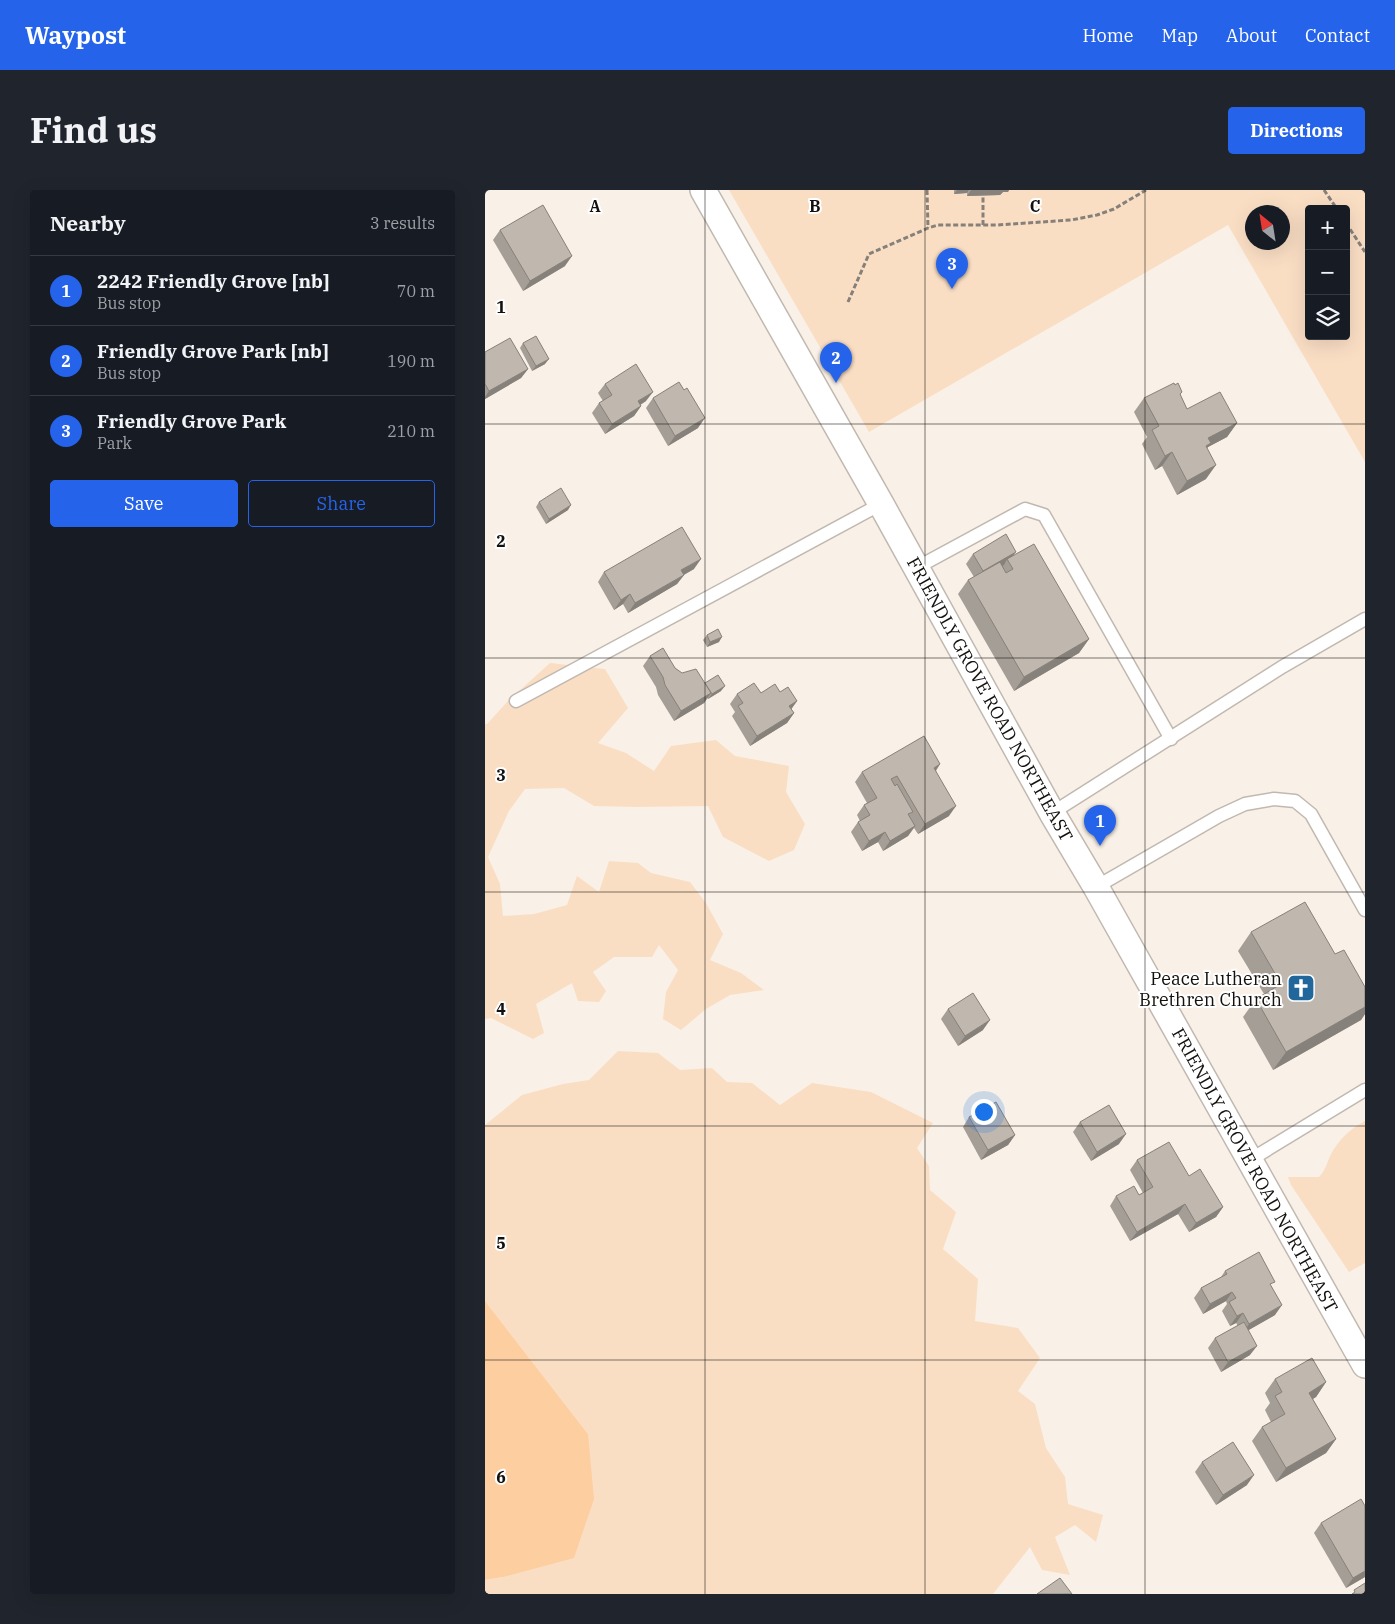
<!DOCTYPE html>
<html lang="en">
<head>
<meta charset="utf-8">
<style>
	:root { --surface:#171b24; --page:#20242c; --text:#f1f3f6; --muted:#9ea1a6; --line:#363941; --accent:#2563eb }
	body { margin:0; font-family:"IBM Plex Serif",serif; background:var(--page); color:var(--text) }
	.controls { position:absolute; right:15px; top:15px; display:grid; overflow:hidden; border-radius:5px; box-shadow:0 5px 20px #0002 }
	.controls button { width:45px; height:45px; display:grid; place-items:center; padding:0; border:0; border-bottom:1px solid var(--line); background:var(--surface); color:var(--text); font:25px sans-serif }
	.compass { position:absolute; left:760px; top:15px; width:45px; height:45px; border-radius:50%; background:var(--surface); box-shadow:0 5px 20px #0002; rotate:330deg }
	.you { position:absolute; left:498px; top:921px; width:18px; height:18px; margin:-12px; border:4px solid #fff; border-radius:50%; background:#1a73e8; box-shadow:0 0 0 8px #1a73e833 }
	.badge { display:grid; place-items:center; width:32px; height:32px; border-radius:50%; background:var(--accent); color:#fff; font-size:16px; font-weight:700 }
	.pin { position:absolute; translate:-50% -41px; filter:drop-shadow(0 1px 2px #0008) }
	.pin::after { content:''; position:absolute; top:26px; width:18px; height:15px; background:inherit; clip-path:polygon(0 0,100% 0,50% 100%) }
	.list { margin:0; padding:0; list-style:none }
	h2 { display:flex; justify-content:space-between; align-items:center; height:65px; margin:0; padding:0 20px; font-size:21px }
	h2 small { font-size:16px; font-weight:400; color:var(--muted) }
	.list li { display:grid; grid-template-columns:32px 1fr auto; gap:15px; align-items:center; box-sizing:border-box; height:70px; padding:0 20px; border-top:1px solid var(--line) }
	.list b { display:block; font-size:19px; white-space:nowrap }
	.list p { margin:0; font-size:16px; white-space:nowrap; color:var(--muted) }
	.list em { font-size:16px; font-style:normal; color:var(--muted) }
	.actions { display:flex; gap:10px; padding:15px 20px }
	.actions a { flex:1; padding:11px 0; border:1px solid var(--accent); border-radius:5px; text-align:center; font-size:18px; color:var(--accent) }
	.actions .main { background:var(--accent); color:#fff }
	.icon { flex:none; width:28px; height:28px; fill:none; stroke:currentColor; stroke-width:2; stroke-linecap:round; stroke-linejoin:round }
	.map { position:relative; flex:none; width:880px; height:1404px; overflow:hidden; border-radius:5px }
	header { display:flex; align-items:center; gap:30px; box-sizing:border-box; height:70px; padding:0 25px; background:var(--accent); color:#fff }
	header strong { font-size:24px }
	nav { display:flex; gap:28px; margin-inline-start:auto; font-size:18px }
	.intro { display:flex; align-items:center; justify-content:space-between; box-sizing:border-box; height:120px; padding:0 30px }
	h1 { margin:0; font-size:35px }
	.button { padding:12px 22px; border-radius:5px; background:var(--accent); color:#fff; font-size:18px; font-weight:700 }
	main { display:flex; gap:30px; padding:0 30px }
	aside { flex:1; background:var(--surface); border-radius:5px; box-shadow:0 5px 20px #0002 }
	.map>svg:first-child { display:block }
	.green { fill:#fadec4; fill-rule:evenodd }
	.water { fill:#fdcea0 }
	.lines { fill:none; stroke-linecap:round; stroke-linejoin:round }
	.lane-casing { stroke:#c1b8b0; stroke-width:15 }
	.street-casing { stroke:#c1b8b0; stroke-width:28 }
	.path { stroke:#86807a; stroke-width:3; stroke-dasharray:5 2.5; stroke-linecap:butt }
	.lane { stroke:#fff; stroke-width:12 }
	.street { stroke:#fff; stroke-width:25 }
	.wall { fill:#a59e96 }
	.shaded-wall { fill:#86817a }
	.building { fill:#c0b8af; stroke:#86817a }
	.grid { fill:none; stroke:#13100d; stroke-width:1; stroke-opacity:0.55 }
	.labels { text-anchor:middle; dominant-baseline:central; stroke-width:4; stroke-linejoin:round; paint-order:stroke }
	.street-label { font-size:18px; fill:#13100d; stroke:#fff }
	.poi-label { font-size:18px; fill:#13100d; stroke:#fff; text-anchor:end }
	.grid-label { font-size:16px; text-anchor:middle; font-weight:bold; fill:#13100d; stroke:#fff; stroke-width:4; stroke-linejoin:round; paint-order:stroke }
</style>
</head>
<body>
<header>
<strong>Waypost</strong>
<nav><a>Home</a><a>Map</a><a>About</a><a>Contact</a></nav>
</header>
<div class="intro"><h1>Find us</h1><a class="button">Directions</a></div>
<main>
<aside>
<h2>Nearby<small>3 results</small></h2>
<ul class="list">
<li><span class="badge">1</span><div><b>2242 Friendly Grove [nb]</b><p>Bus stop</p></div><em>70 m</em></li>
<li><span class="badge">2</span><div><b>Friendly Grove Park [nb]</b><p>Bus stop</p></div><em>190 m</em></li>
<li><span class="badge">3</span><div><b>Friendly Grove Park</b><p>Park</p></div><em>210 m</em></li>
</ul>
<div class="actions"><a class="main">Save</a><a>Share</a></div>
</aside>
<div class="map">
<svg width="880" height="1404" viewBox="0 0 880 1404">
	<rect width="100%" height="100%" fill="#f9f0e7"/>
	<!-- green -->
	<g class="green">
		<path d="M244,0H880V272L743,35L384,242ZM824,19H861V146H824ZM768,22H798V52H768Z"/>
		<path d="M65,473L120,479L143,518L113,553L141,563L169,581L186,556L231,550L250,566L304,576L301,602L320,634L309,660L284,671L238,647L223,616L152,617L109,616L79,598L40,599L24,621L3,667L15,694L18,726L49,724L82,715L92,686L114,702L124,671L153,673L166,683L205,692L221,713L238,744L225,770L256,783L279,800L245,805L221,819L196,840L178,829L181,802L193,780L174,755L167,767H129L108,782L121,801L114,812L93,811L87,793L51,814L59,843L48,849L6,828L0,829V534H2L22,512Z"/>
		<path d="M133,861L173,863L195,880L227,878L242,892L267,893L295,915L327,893L386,902L448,933L432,958L444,976L445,1000L471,1022L458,1059L493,1089L490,1131L533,1138L555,1168L533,1201L550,1214L561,1258L580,1287L583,1314L618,1325L611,1352L590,1335L570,1347L585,1385L557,1380L545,1357L508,1404H0V1390L18,1387L103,1244L0,1111V935L37,905L78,894L104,890Z"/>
		<path d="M880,931V1073L864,1082L806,995L803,987H834C840,981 842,973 845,966C853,950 865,939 880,931Z"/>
	</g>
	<!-- water -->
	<path class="water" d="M0,1111L103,1244L109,1309L89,1368L18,1387L0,1390Z"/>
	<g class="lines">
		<defs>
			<g id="lane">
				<path d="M431,378L540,319L559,325L686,549"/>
				<path d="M31,511L396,314"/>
				<path d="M567,623L797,477L880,429"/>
				<path d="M611,697L734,626L760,614L789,609L810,611L826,624L880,720"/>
				<path d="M765,970L880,900"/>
			</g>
			<path id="street" d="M218,0L396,314L567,623L611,697L880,1175"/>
		</defs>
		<!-- lane casing -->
		<use href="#lane" class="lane-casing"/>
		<!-- street casing -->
		<use href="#street" class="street-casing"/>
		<!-- path -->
		<g class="path">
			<path d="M442,0L443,38"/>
			<path d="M839,0L852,19"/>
			<path d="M861,33L880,62"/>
			<path d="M498,35V5"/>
			<path d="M363,112L384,64L443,38L453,35H512L586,30L612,25L629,19L661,0"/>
		</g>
		<!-- lane -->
		<use href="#lane" class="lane"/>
		<!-- street -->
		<use href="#street" class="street"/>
	</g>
	<!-- wall -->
	<g class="wall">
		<path d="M469,0H524L523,2H518L515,5L482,6V3L469,4Z"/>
		<path d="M15,40L80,76L38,101L8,50Z"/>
		<path d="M38,153L60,174L47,181L35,158Z"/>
		<path d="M0,162L43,179L36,188L0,209Z"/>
		<path d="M120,194L161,211L155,215L156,216L149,226L120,244L107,223L114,213L118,211L113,203Z"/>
		<path d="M690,195L697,202L695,205L702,219L752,233L742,247L723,257L722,258L721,289L692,305L677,276L670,280L657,254L662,247L649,222L659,208Z"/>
		<path d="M168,208L213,238L183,256L161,218Z"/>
		<path d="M54,312L83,320L61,334L51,317Z"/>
		<path d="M488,364L527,366L604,449L594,463L529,501L473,404L483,390L489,387L481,374Z"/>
		<path d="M209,379L199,385L192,394L143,423L138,414L129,420L113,392L119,382Z"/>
		<path d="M222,445L234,452L222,457L218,450Z"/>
		<path d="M165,466L190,478L197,483L220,493L236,501L223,509L222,508L219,513L189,531L173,505L171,497L158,476Z"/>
		<path d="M295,502L312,511L306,519L309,523L302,533L265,556L247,526L250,522L245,514L252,504Z"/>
		<path d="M455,574L451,581L464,626L433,644L429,638L423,646L398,661L393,652L377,661L366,642L373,632L375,631L372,625L379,615L382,613L370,592L377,582Z"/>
		<path d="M766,742L850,764L880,797V824L876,830L788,880L758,827L771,809L779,804L753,761Z"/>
		<path d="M463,819L498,840L473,856L456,829Z"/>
		<path d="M484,927L530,945L523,955L496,970L478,937Z"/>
		<path d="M595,932L634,954L606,971L588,942Z"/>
		<path d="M652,970L704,986L738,1017L731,1027L704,1042L693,1024L645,1051L625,1016L631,1006L654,1005L658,1003L645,980Z"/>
		<path d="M740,1081L787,1097L790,1125L763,1140L765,1165L736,1182L723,1158L730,1148L753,1136L751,1133L745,1136L737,1121L742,1114L741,1111L718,1124L709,1108L716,1098L736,1087Z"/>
		<path d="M790,1189L841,1192L831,1207L828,1209L851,1249L841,1263L791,1292L767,1251L777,1237L786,1232L780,1220L785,1213L780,1203Z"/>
		<path d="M717,1272L762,1295L731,1315L710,1282Z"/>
		<path d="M880,1316V1387L861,1398L829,1343L836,1333Z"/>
	</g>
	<!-- shaded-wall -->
	<g class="shaded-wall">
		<path d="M472,0H484L482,3L469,4Z"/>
		<path d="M486,0H524L523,2H518L515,5L482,6Z"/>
		<path d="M87,66L80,76L38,101L45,91Z"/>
		<path d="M64,169L60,174L47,181L51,176Z"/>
		<path d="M43,179L36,188L0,209V207L4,201Z"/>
		<path d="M168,202L161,211L146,221L153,211Z"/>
		<path d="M156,216L149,226L120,244L127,234Z"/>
		<path d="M220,228L213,238L183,256L190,246Z"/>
		<path d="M752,233L742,247L723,257L716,267L723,248Z"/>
		<path d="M687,262L677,276L670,280L680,266Z"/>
		<path d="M731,275L721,289L692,305L702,291Z"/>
		<path d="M86,315L83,320L61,334L64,329Z"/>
		<path d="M531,362L523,372L522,369L519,375L491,391L498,381Z"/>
		<path d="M216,369L209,379L189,390L196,380Z"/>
		<path d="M199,385L192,394L143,423L150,413Z"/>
		<path d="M145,404L138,414L129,420L136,410Z"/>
		<path d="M237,447L234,452L222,457L225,452Z"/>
		<path d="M604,449L594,463L529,501L539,487Z"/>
		<path d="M240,496L236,501L223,509L227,504Z"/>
		<path d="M226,503L219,513L189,531L196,521Z"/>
		<path d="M312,511L305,521L304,516Z"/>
		<path d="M309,523L302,533L265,556L272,546Z"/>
		<path d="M455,574L448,584L449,578Z"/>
		<path d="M471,616L464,626L433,644L440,634Z"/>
		<path d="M430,636L423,646L398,661L405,651Z"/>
		<path d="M400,642L393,652L377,661L384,651Z"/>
		<path d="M880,817V824L876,830L788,880L801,862Z"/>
		<path d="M505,830L498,840L473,856L480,846Z"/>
		<path d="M641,944L634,954L606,971L612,962Z"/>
		<path d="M530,945L523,955L496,970L503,960Z"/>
		<path d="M700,1014L693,1024L645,1051L652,1042Z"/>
		<path d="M738,1017L731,1027L704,1042L711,1033Z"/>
		<path d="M747,1102L741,1111L718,1124L725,1114Z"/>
		<path d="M797,1115L790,1125L757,1144L764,1134Z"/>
		<path d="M758,1123L751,1133L745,1136L752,1126Z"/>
		<path d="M772,1156L765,1165L736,1182L743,1172Z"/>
		<path d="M841,1192L831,1207L814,1217L824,1203Z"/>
		<path d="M851,1249L841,1263L791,1292L801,1278Z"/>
		<path d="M769,1285L762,1295L731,1315L738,1305Z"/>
		<path d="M880,1381V1387L861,1398L868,1388Z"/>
	</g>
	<!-- building -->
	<g class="building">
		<path d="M58,15L87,66L45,91L15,40Z"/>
		<path d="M51,146L64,169L51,176L38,153Z"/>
		<path d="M25,148L43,179L4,201L0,194V162Z"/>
		<path d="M151,174L168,202L153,211L156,216L127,234L114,213L127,205L120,194Z"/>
		<path d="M194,192L199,200L202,198L220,228L190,246L168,208Z"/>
		<path d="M689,193L690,195L693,193L697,202L695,204L702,219L735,202L752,233L723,248L726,253L721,256L731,275L702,291L687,262L680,266L667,240L674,236L659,208Z"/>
		<path d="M76,298L86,315L64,329L54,312Z"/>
		<path d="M197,337L216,369L196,380L199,385L150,413L145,404L136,410L119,382Z"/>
		<path d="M521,344L531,362L498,381L488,364Z"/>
		<path d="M549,354L604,449L539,487L483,390L515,372L521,383L528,379L522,369Z"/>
		<path d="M233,439L237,447L225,452L222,445Z"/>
		<path d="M178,458L190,478L197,483L211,479L226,503L196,521L180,495L178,487L165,466Z"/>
		<path d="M233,485L240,496L227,504L220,493Z"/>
		<path d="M269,493L276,503L290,494L295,502L303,497L312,511L304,516L309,523L272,546L253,516L258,513L252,504Z"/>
		<path d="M439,546L455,574L449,578L471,616L440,634L412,586L406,589L410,596L412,594L428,622L423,624L430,636L405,651L400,642L384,651L373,632L385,625L379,615L392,608L377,582Z"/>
		<path d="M820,712L850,764L859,760L880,797V817L801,862L771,809L796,794L766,742Z"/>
		<path d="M488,803L505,830L480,846L463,819Z"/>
		<path d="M511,912L530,945L503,960L484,927Z"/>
		<path d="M624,915L641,944L612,962L595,932Z"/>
		<path d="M684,952L704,986L715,979L738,1017L711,1033L700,1014L652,1042L631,1006L649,996L654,1005L668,997L652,970Z"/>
		<path d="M774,1062L790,1092L785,1094L797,1115L764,1134L758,1123L752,1126L744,1112L751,1108L747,1102L725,1114L716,1098L742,1084L740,1081Z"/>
		<path d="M759,1132L772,1156L743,1172L730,1148Z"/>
		<path d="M827,1168L841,1192L824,1203L851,1249L801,1278L777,1237L800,1224L790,1206L797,1202L790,1189Z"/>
		<path d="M748,1252L769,1285L738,1305L717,1272Z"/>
		<path d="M876,1309L880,1316V1381L868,1388L836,1333Z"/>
		<path d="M575,1388L587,1404H552Z"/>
		<path d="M880,1393V1404H867L870,1402L869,1400Z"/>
	</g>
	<!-- grid -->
	<path class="grid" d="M220,0V1404M440,0V1404M660,0V1404M0,234H880M0,468H880M0,702H880M0,936H880M0,1170H880"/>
	<!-- icons -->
	<defs>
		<symbol id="church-square" viewBox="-11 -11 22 22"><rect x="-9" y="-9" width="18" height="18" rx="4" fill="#21679c" stroke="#fff"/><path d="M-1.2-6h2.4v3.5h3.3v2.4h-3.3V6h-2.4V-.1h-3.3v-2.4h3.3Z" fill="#fff"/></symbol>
	</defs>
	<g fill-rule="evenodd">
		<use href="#church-square" x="800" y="782" width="32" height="32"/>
	</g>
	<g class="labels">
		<!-- street labels -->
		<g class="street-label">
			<text transform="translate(505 509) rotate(61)">FRIENDLY GROVE ROAD NORTHEAST</text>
			<text transform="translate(770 980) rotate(61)">FRIENDLY GROVE ROAD NORTHEAST</text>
		</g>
		<!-- poi labels -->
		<g class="poi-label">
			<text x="797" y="788">Peace Lutheran<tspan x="797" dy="21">Brethren Church</tspan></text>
		</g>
	</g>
	<g class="grid-label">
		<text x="110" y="22">A</text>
		<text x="330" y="22">B</text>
		<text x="550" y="22">C</text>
		<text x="16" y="123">1</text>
		<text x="16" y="357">2</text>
		<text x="16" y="591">3</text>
		<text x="16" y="825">4</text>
		<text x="16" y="1059">5</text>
		<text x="16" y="1293">6</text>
	</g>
</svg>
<div class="controls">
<button>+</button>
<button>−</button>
<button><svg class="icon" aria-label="layers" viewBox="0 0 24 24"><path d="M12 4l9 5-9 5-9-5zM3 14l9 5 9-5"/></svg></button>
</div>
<svg class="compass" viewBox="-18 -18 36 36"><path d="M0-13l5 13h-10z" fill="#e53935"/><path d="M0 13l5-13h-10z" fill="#9ea1a6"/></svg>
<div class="you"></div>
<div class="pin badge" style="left:615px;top:656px">1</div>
<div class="pin badge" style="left:351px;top:193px">2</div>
<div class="pin badge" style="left:467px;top:99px">3</div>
</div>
</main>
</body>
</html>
